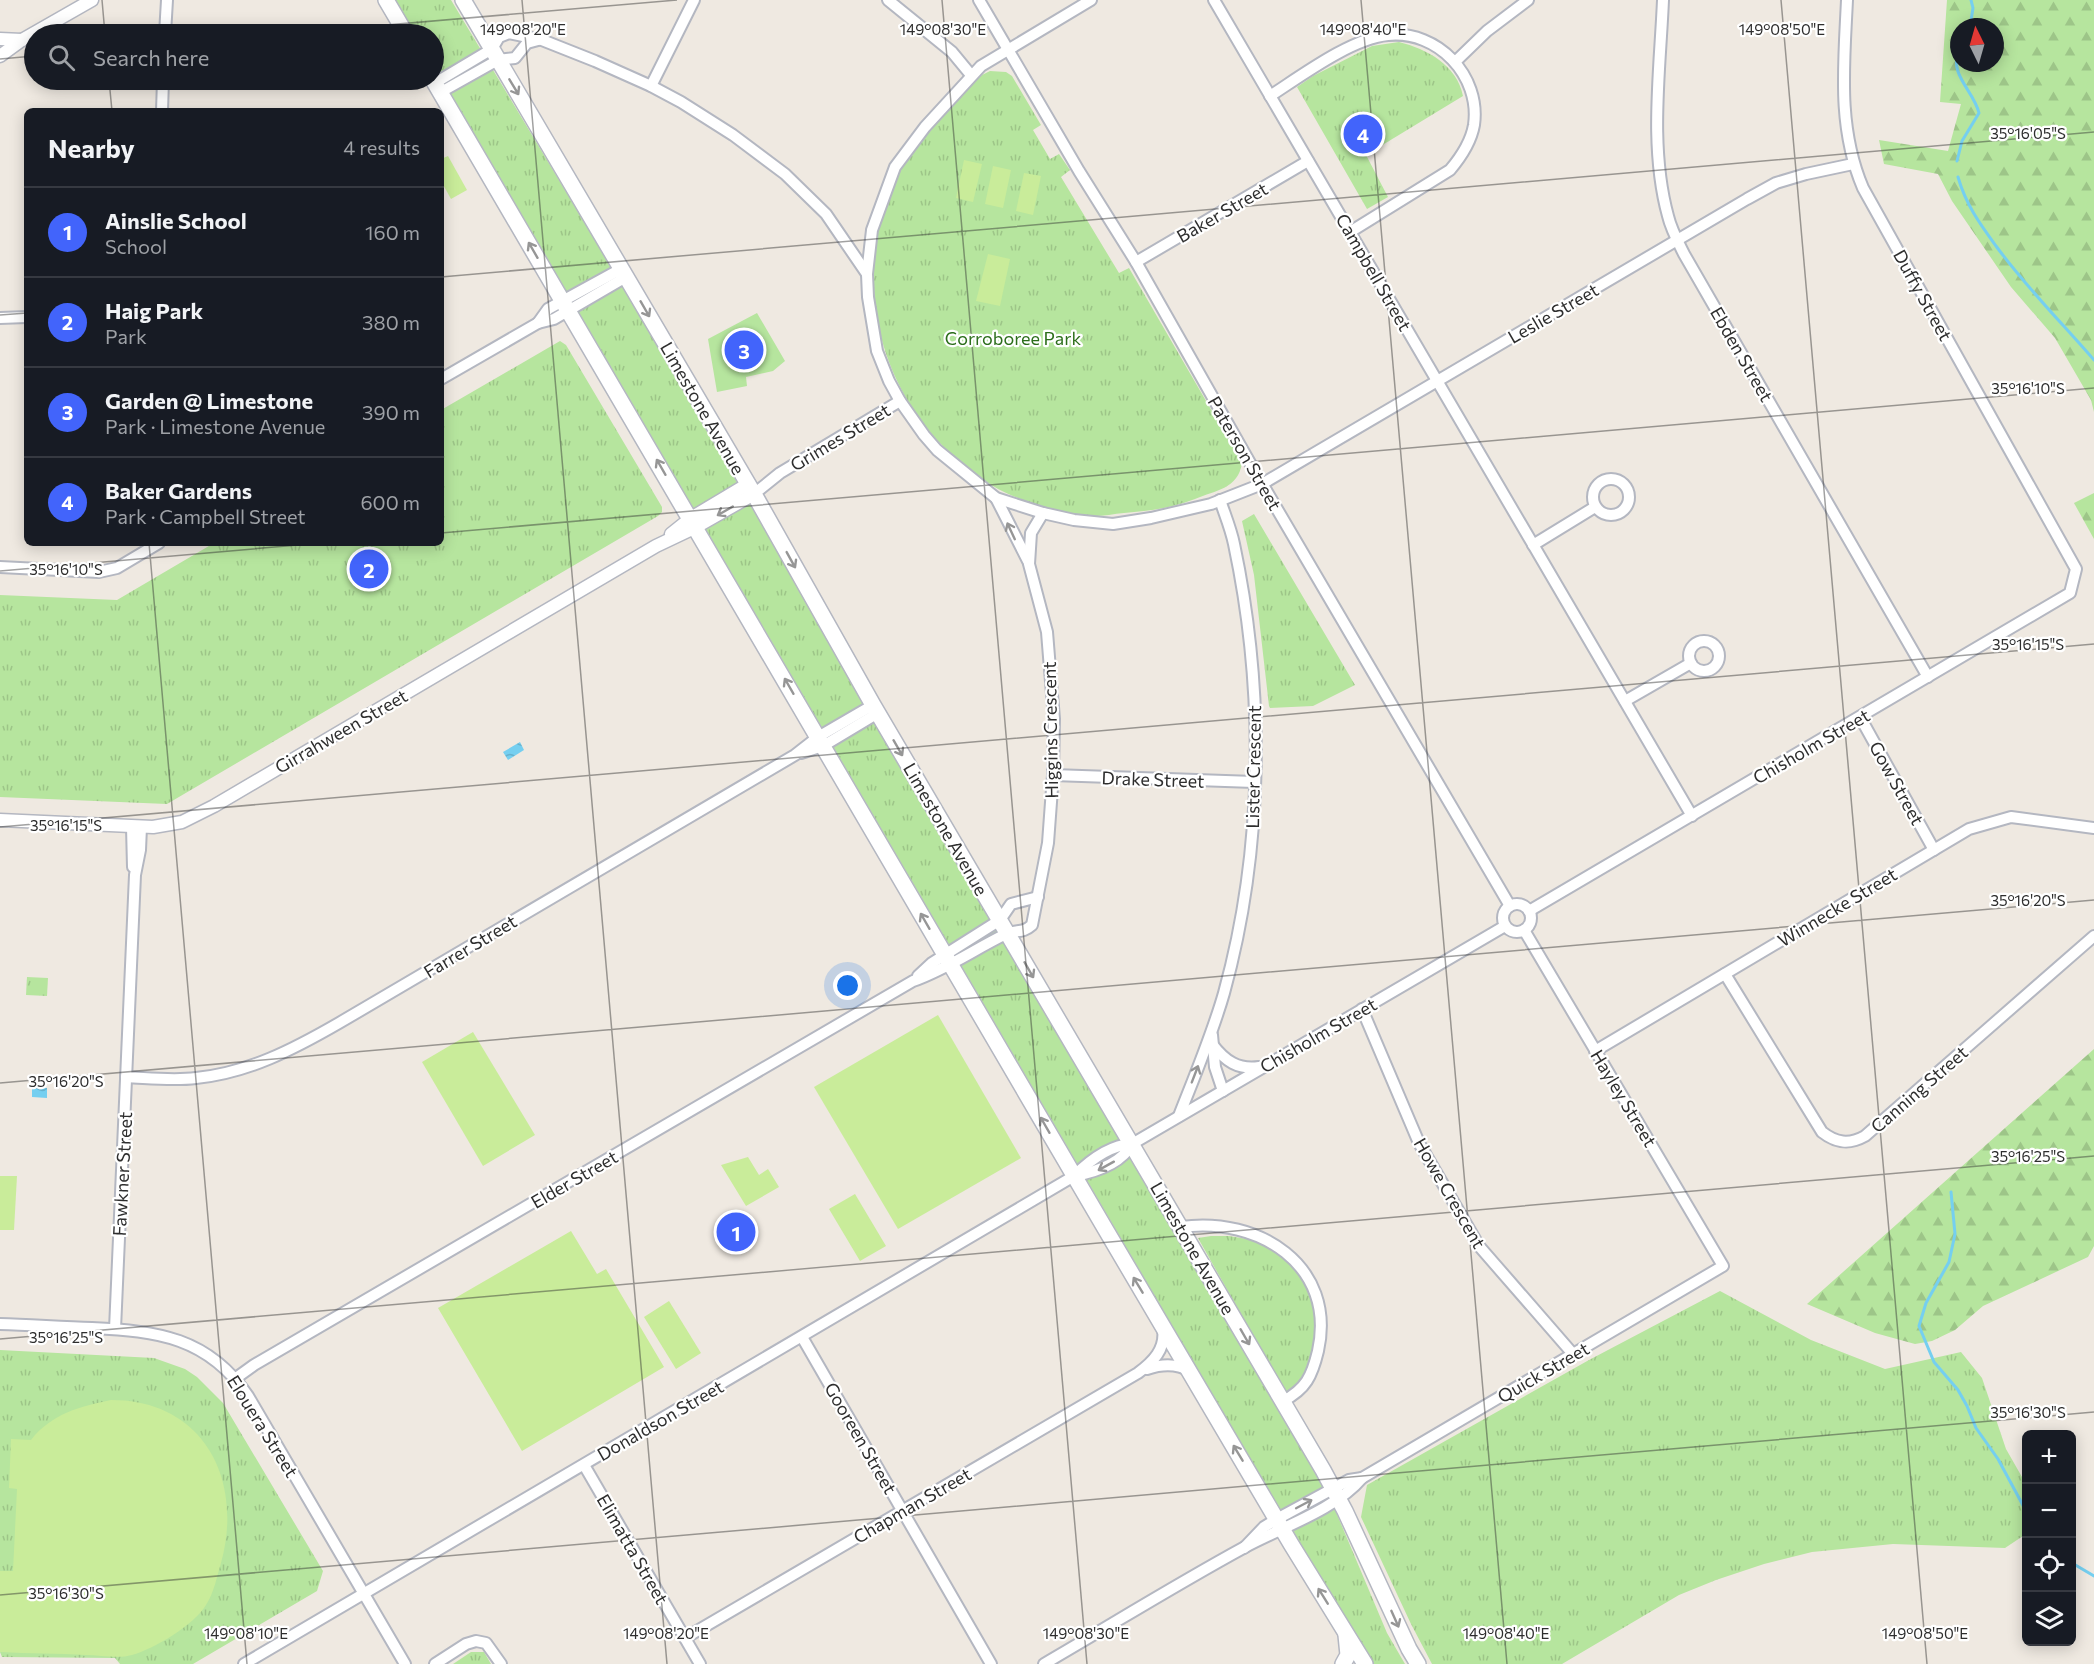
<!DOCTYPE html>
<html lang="en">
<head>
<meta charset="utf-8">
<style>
	:root { --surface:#171b24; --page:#20242c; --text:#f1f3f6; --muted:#9ea1a6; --line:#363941; --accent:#4264fb }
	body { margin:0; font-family:Commissioner,sans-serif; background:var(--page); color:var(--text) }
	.controls { position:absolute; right:18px; bottom:18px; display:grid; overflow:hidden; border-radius:9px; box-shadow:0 3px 15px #0003 }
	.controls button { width:54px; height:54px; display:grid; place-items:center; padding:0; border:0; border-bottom:2px solid var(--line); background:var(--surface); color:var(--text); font:30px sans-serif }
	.compass { position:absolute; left:1950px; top:18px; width:54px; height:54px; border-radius:50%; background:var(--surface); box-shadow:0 3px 15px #0003; rotate:355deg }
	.you { position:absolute; left:848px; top:986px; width:21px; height:21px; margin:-15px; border:4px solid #fff; border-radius:50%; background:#1a73e8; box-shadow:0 0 0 9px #1a73e833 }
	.badge { display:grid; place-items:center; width:39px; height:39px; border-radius:50%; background:var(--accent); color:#fff; font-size:20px; font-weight:700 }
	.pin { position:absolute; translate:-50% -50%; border:3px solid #fff; box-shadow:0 2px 6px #0006 }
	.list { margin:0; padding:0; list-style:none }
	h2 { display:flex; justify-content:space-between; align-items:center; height:78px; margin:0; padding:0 24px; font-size:26px }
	h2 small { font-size:20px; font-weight:400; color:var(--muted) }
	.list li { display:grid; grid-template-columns:39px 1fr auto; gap:18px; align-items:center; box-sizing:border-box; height:90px; padding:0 24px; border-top:2px solid var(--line) }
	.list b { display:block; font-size:22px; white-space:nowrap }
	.list p { margin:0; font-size:20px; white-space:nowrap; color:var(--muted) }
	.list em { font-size:20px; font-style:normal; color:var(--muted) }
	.icon { flex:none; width:33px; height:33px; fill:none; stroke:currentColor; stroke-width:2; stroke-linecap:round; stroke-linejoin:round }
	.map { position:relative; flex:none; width:2094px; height:1664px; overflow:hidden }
	.search { position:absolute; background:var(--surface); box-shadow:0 3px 15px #0003; left:24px; top:24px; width:420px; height:66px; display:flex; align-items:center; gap:15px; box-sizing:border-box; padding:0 21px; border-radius:33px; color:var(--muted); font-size:22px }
	.panel { position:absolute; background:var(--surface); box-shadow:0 3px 15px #0003; left:24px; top:108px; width:420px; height:438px; border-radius:9px }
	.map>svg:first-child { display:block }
	.grass { fill:#b6e59e }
	.forest { fill:url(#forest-firs); fill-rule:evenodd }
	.park { fill:url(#park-tufts) }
	.pitch { fill:#c9ec9a }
	.water { fill:url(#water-waves) }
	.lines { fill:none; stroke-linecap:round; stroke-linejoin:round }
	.stream { stroke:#75cff0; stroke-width:3 }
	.minor-casing { stroke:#b4b7c1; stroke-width:14 }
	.tertiary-casing { stroke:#b4b7c1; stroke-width:15 }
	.secondary-casing { stroke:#b4b7c1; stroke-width:18 }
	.minor { stroke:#fff; stroke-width:10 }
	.tertiary { stroke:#fff; stroke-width:12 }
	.secondary { stroke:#fff; stroke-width:15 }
	.oneway { stroke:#969696 }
	.ticks { fill:none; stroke:#2e2e2e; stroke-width:1.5; stroke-opacity:0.45 }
	.labels { text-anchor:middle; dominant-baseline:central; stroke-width:4.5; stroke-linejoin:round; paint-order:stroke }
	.street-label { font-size:18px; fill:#2e2e2e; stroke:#fff }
	.park-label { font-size:18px; fill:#2c6e1b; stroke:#fff }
	.ticks-label { font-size:15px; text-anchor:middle; fill:#2e2e2e; stroke:#fff; stroke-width:4.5; stroke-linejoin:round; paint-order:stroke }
</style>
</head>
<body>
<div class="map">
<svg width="2094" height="1664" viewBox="0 0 2094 1664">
	<defs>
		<pattern id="forest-firs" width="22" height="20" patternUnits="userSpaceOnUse" patternTransform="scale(1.5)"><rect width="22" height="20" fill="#b6e59e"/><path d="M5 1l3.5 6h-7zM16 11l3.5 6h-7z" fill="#9dc588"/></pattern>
		<pattern id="park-tufts" width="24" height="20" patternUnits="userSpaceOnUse" patternTransform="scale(1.5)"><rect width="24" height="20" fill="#b6e59e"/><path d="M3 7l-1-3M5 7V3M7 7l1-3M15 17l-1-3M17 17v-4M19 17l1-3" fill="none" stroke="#9dc588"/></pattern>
		<pattern id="water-waves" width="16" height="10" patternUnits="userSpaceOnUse" patternTransform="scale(1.5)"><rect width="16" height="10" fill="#75cff0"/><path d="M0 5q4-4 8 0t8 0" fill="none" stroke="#66b2ce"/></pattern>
	</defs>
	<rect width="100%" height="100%" fill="#efe9e1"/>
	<!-- grass -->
	<path class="grass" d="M757,313L785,361L773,371L746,377L747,386L717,392L708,339Z"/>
	<!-- forest -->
	<g class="forest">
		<path d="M1947,0H2094V412L2091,400L2055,338L2011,287L1952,201L1938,174L1884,164L1879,140L1948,151L1961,104L1940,102ZM1959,27H1995V63H1959Z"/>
		<path d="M2094,493V539L2074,503Z"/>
		<path d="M2094,1049V1246L2088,1257L1983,1306L1955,1330L1932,1341L1915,1344L1875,1333L1807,1304Z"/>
	</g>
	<!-- park -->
	<g class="park">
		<path d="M395,0H451L592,235L1313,1464L1336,1512L1387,1633L1405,1664H1370L434,65V34H415Z"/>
		<path d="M1399,42C1427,49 1457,65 1463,96L1366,155L1388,197L1367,209L1297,87L1313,76L1372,46Z"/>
		<path d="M990,71L1006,72L1012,76L1041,125L1033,130L1050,159L1059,154L1070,170L1061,177L1119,273L1129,268L1242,463C1238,489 1216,490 1195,499C1172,508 1149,511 1124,513C1113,514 1100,517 1088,516C1060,512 1017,501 993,486C904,431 859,334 878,230C879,222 883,213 886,205C891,192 895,179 901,167C920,131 953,103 982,75Z"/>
		<path d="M560,341L566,345L662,507V512L658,516L167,804L0,797V595L117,600L214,543H441V410Z"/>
		<path d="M1254,514L1355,685L1313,706L1270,708L1269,706L1254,575L1242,521Z"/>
		<path d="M27,977L48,978L47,996L26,995Z"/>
		<path d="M1211,1236H1229L1253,1240L1275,1248L1310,1283L1317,1312V1338L1300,1385L1287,1396L1198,1238Z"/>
		<path d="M1720,1291L1811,1340L1885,1369L1961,1352L1982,1378L2006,1449L2026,1484V1534L2005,1548L1893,1544L1812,1552L1764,1564L1716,1580L1679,1595L1562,1664H1432L1411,1624L1361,1517L1367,1485L1589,1360Z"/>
		<path d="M0,1350L154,1358L185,1369L197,1377L223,1403L323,1571L317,1591L193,1664H120L115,1658L2,1657L0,1652Z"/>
		<path d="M471,1652H484L491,1664H453Z"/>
	</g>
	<!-- pitch -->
	<g class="pitch">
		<path d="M448,156L467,190L451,199L441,181V159Z"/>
		<path d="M964,160L982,164L973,202L956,198Z"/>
		<path d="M993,166L1011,170L1003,208L985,204Z"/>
		<path d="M1024,173L1041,176L1033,215L1016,211Z"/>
		<path d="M988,254L1010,259L1000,306L976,301Z"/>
		<path d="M938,1015L1021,1158L898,1229L814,1087Z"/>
		<path d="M473,1032L535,1135L483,1166L422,1062Z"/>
		<path d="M748,1157L759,1175L768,1169L779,1187L746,1206L721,1165Z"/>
		<path d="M0,1176H17L14,1230H0Z"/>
		<path d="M855,1194L886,1246L860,1261L829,1209Z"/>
		<path d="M571,1231L597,1274L606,1269L664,1367L522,1451L438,1308Z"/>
		<path d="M669,1301L701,1353L676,1369L644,1317Z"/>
		<path d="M111,1400C204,1400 244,1480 221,1563C217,1576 214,1593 206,1605C194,1625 154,1649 132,1655C118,1659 100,1655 86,1655C58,1653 29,1654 0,1652V1571H13L17,1489L9,1488L11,1439L31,1440C51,1414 81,1406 111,1400Z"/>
	</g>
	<!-- water -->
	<g class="water">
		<path d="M520,742L524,750L508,760L503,752Z"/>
		<path d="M32,1087L47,1088V1098L32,1097Z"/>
	</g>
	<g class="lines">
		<!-- stream -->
		<g class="stream">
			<path d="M1970,27L1973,8L1971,0"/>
			<path d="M1957,161L1962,141L1979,113C1974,91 1948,74 1959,50"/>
			<path d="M1958,177C1966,205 1980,224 1996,246C2026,287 2061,322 2094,360"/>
			<path d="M1951,1192L1955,1234L1949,1262L1926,1303L1919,1326L1934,1362L1958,1390L1967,1406L1976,1428L1998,1459L2026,1511"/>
			<path d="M2072,1563L2094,1576"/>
		</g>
		<defs>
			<g id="minor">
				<path d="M888,0L952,52L971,75"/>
				<path d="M979,0L1079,171L1136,262L1250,463L1510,906"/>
				<path d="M1091,0L981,66L925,127L895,167L872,230L867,274L868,297L877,351L889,381L900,401L924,435L937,450L996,498L1043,513L1074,520L1113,524L1151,518L1211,504L1262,484L1747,199L1776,183L1806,174L1853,164"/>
				<path d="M1214,0L1692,816"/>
				<path d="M1663,0C1660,71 1649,147 1668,216C1671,229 1678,242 1684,254L1928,677"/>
				<path d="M165,34L167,0"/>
				<path d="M1455,62L1487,31L1528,0"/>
				<path d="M435,83L492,49L499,37L509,33L542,40L595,61L651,86L681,102L733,135L785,174L826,214L867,274"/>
				<path d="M651,86L694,0"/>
				<path d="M441,92L498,60L515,58L527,43L538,40"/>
				<path d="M1270,96C1301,76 1352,38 1388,35C1438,30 1481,76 1474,125C1471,142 1461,157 1450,170L1350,232"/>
				<path d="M162,111L163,80"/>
				<path d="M1136,262L1308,161"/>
				<path d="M0,318L27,317"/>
				<path d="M538,323L548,309L621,269"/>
				<path d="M441,379L538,323L554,319L626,277"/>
				<circle cx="1611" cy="497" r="18"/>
				<path d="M754,494L780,473L900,401"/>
				<path d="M996,498L1028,561"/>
				<path d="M1533,545L1595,507"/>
				<path d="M0,567L99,572L117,568L159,543"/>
				<circle cx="1704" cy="656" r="15"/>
				<path d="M1625,701L1691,663"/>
				<path d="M1860,717L1934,850"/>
				<path d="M801,753L823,746L878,713"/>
				<path d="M1053,775L1254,782"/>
				<path d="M132,827L133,867"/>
				<circle cx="1517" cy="918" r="14"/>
				<path d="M1529,911L2070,593L2076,569L1863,188C1837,127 1844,65 1847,0"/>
				<path d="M1725,974L1822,1132C1836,1143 1849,1145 1865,1136L2094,936"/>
				<path d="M918,976L932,963L1000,920L1011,904L1038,897"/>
				<path d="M1362,1009L1419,1143L1479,1246L1573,1354"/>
				<path d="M1212,1035L1215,1067L1223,1091"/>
				<path d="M1212,1044C1225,1061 1238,1070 1259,1067"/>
				<path d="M1595,1051L1969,829L2011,817L2094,828"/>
				<path d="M126,1077C149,1078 173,1081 196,1078C248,1073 294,1049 339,1023L795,755L818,737L873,705"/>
				<path d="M1179,1116C1195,1075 1212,1035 1224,993C1264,848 1265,690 1234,544C1231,529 1225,515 1220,500"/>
				<path d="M1074,1176C1096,1172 1121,1164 1132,1144"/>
				<path d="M1181,1227C1258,1216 1337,1265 1318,1351C1312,1376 1306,1389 1283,1401"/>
				<path d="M0,1324C31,1325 61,1327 92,1328C157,1331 208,1337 248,1396L405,1664"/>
				<path d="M115,1329L135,875L140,850L141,827"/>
				<path d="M802,1337L991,1664"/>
				<path d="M1147,1369C1162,1364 1176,1363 1190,1371"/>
				<path d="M236,1378L254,1365L913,981C947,969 975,949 1006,934C1017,929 1022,934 1032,925L1048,843L1053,775L1054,719L1047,632L1029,564L1031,533L1043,513"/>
				<path d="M584,1465L700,1664"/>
				<path d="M1244,1548L1264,1527L1277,1519L1349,1480L1362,1478L1723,1266L1524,930"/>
				<path d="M685,1638L1138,1373C1153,1362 1166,1349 1163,1329"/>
				<path d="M244,1664L1074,1176C1089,1161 1109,1145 1132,1144L1505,926"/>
				<path d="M435,1664L466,1644L476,1641L486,1643L501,1664"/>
				<path d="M1044,1664C1111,1625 1177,1584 1245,1547C1282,1527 1335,1510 1362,1478"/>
			</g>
			<g id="tertiary">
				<path d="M0,39L22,40"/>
				<path d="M0,56L22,40L92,0"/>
				<path d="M671,534L691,518L748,484"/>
				<path d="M0,820L153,827L182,822L214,806L656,546L696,527L754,494"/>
			</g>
			<g id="secondary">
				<path d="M386,0L406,34"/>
				<path d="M463,0L754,494L873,705L1323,1470L1345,1511L1409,1649L1418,1664"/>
				<path d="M433,80L1103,1225L1291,1544L1365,1664"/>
				<path d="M1343,1664L1348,1655L1346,1635"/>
			</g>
		</defs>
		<!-- minor casing -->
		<use href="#minor" class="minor-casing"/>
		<!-- tertiary casing -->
		<use href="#tertiary" class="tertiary-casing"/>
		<!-- secondary casing -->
		<use href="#secondary" class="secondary-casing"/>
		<!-- minor -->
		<use href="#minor" class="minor"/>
		<!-- tertiary -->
		<use href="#tertiary" class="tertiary"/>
		<!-- secondary -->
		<use href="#secondary" class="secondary"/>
	</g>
	<!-- one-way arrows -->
	<defs><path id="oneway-shaft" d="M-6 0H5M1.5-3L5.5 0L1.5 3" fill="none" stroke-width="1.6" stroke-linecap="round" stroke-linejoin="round" transform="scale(1.5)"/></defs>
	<g class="oneway">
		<use href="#oneway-shaft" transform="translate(514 87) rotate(59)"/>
		<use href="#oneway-shaft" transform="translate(533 250) rotate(-120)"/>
		<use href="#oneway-shaft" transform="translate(645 309) rotate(60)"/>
		<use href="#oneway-shaft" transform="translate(661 467) rotate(-120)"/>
		<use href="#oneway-shaft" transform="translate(725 511) rotate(150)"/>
		<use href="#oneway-shaft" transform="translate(1011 531) rotate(-115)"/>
		<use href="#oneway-shaft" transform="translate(791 560) rotate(61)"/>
		<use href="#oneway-shaft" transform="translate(789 686) rotate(-120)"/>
		<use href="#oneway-shaft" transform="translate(898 748) rotate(60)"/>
		<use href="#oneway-shaft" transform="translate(925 921) rotate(-120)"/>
		<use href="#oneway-shaft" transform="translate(1029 970) rotate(60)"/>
		<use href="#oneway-shaft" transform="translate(1195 1074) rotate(-69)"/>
		<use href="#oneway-shaft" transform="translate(1045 1125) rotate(-120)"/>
		<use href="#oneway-shaft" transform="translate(1106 1166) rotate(151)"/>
		<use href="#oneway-shaft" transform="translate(1138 1285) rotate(-121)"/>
		<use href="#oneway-shaft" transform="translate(1245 1337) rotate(60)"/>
		<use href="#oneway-shaft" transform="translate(1238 1453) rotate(-121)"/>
		<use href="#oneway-shaft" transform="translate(1304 1504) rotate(-28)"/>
		<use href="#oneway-shaft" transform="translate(1323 1596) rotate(-122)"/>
		<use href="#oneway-shaft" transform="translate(1395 1619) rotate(66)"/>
	</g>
	<!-- ticks -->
	<path class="ticks" d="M102,0L105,34M522,0L667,1664M942,0L1087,1664M1361,0L1507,1664M1781,0L1927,1664M282,34L677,0M0,59L34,56M109,80L112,111M441,277L2094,132M0,315L27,313M441,533L2094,388M149,543L247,1664M0,571L321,543M0,827L2094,644M0,1083L2094,900M0,1339L2094,1156M0,1595L2094,1412"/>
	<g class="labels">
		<!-- street labels -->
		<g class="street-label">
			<text transform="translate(1222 212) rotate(-30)">Baker Street</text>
			<text transform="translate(1374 272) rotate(60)">Campbell Street</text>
			<text transform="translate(1923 295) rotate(61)">Duffy Street</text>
			<text transform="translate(1553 313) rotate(-30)">Leslie Street</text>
			<text transform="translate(1742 354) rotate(60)">Ebden Street</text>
			<text transform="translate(703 408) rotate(60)">Limestone Avenue</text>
			<text transform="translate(840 437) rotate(-31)">Grimes Street</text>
			<text transform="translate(1245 453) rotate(60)">Paterson Street</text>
			<text transform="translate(1050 730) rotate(-91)">Higgins Crescent</text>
			<text transform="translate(341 731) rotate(-30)">Girrahween Street</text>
			<text transform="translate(1811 746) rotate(-30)">Chisholm Street</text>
			<text transform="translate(1253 767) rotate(-89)">Lister Crescent</text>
			<text transform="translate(1153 779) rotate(2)">Drake Street</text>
			<text transform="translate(1897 783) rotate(61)">Gow Street</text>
			<text transform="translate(946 829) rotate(60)">Limestone Avenue</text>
			<text transform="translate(1837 907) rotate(-31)">Winnecke Street</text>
			<text transform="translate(470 946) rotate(-31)">Farrer Street</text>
			<text transform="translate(1318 1035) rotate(-30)">Chisholm Street</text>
			<text transform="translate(1919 1089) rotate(-41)">Canning Street</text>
			<text transform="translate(1624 1098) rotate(59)">Hayley Street</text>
			<text transform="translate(122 1174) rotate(-87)">Fawkner Street</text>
			<text transform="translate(574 1179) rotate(-30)">Elder Street</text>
			<text transform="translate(1450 1193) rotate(60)">Howe Crescent</text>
			<text transform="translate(1193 1248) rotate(60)">Limestone Avenue</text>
			<text transform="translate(1543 1372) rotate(-30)">Quick Street</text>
			<text transform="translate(660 1420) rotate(-30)">Donaldson Street</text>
			<text transform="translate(263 1426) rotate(58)">Elouera Street</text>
			<text transform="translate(861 1438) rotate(60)">Gooreen Street</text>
			<text transform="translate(912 1505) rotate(-30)">Chapman Street</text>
			<text transform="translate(633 1549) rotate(60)">Elimatta Street</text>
		</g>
		<!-- park labels -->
		<g class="park-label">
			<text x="1013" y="338">Corroboree Park</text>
		</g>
	</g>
	<g class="ticks-label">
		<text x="523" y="35">149°08'20"E</text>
		<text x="943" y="35">149°08'30"E</text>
		<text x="1363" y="35">149°08'40"E</text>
		<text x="1782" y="35">149°08'50"E</text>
		<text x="2028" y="139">35°16'05"S</text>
		<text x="2028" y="394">35°16'10"S</text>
		<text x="66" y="575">35°16'10"S</text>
		<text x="2028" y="650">35°16'15"S</text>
		<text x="66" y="831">35°16'15"S</text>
		<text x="2028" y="906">35°16'20"S</text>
		<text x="66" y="1087">35°16'20"S</text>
		<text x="2028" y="1162">35°16'25"S</text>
		<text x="66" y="1343">35°16'25"S</text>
		<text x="2028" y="1418">35°16'30"S</text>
		<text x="66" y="1599">35°16'30"S</text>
		<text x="246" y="1639">149°08'10"E</text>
		<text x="666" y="1639">149°08'20"E</text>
		<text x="1086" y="1639">149°08'30"E</text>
		<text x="1506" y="1639">149°08'40"E</text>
		<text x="1925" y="1639">149°08'50"E</text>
	</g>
</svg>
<div class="controls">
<button>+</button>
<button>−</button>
<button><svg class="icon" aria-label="locate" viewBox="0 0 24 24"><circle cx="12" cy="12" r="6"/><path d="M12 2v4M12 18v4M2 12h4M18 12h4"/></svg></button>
<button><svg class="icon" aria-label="layers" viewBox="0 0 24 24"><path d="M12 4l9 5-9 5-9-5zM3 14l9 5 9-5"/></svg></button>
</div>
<svg class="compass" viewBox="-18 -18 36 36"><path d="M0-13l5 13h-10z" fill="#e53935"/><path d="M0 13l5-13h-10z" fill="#9ea1a6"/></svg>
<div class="you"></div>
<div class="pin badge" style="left:736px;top:1232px">1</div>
<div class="pin badge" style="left:369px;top:569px">2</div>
<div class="pin badge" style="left:744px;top:350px">3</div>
<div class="pin badge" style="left:1363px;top:134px">4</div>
<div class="search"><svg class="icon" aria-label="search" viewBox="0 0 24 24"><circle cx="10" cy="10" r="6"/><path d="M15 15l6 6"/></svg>Search here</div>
<section class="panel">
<h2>Nearby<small>4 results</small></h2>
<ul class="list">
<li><span class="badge">1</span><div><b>Ainslie School</b><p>School</p></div><em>160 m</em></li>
<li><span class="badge">2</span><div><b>Haig Park</b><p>Park</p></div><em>380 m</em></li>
<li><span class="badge">3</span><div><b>Garden @ Limestone</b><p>Park · Limestone Avenue</p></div><em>390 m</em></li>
<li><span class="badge">4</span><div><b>Baker Gardens</b><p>Park · Campbell Street</p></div><em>600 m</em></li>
</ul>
</section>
</div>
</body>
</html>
